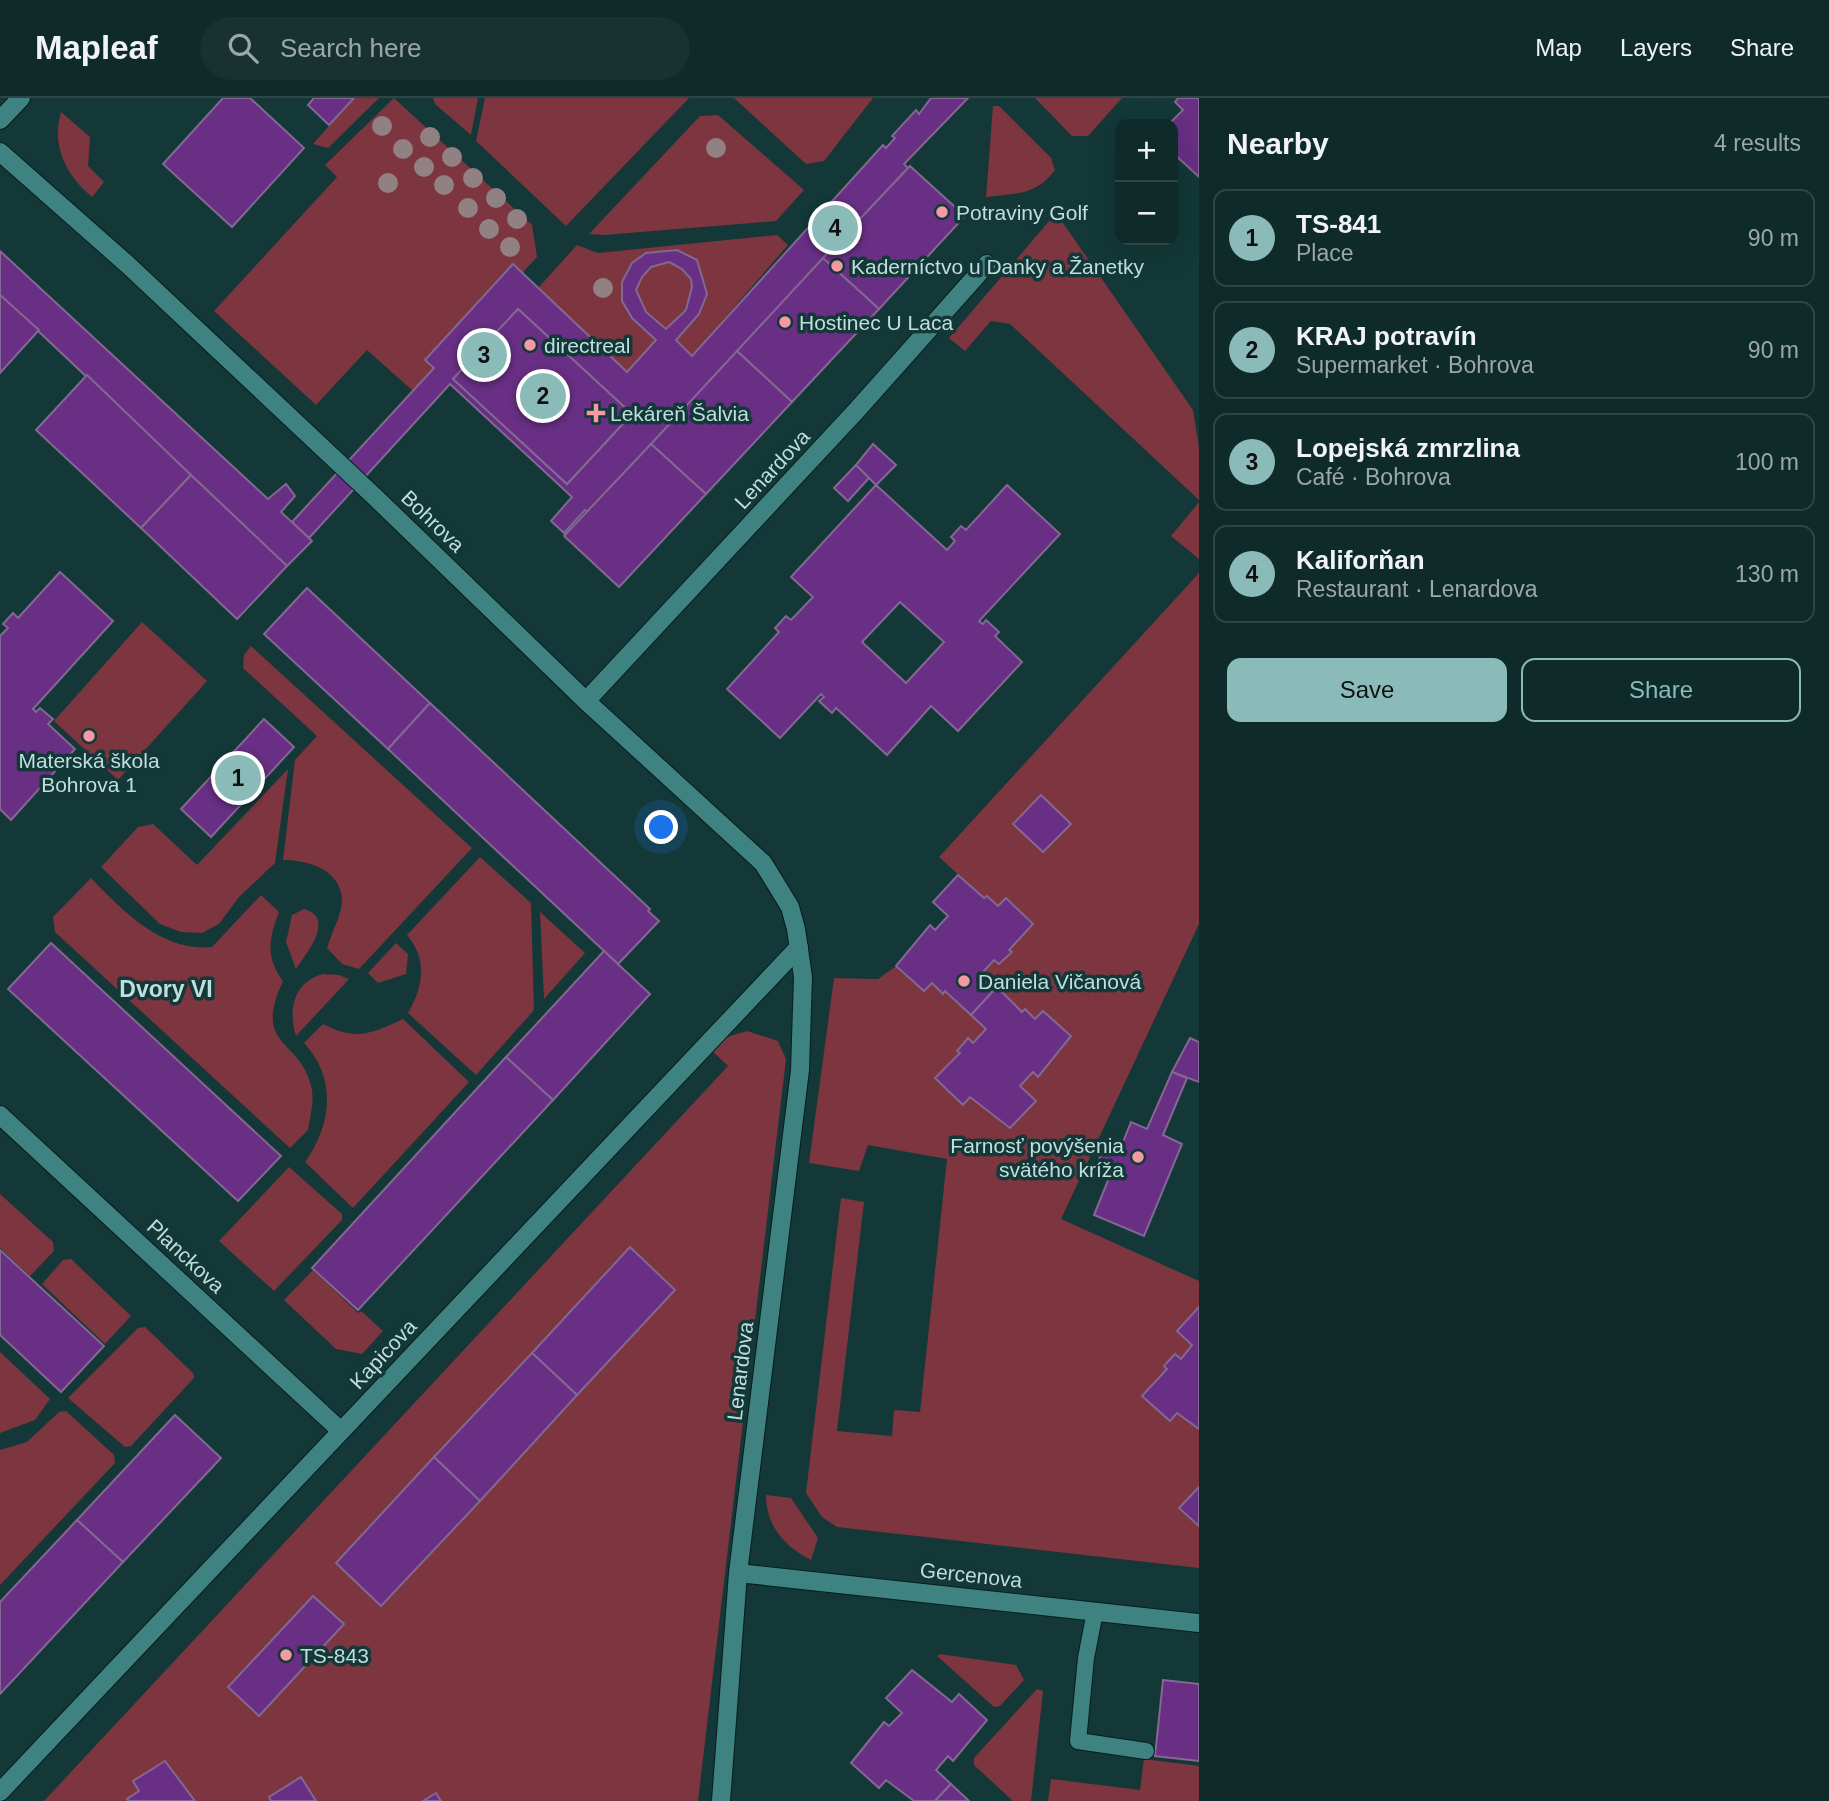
<!DOCTYPE html>
<html lang="en">
<head>
<meta charset="utf-8">
<style>
	:root { --surface:#0e2a29; --page:#173231; --text:#f1f3f6; --muted:#9ba7a8; --line:#2e4646; --accent:#8bbbb9 }
	body { margin:0; font-family:Helvetica,sans-serif; background:var(--page); color:var(--text) }
	.controls { position:absolute; right:21px; top:21px; display:grid; overflow:hidden; border-radius:14px; box-shadow:0 7px 28px #0002 }
	.controls button { width:63px; height:63px; display:grid; place-items:center; padding:0; border:0; border-bottom:2px solid var(--line); background:var(--surface); color:var(--text); font:35px sans-serif }
	.you { position:absolute; left:662px; top:730px; width:24px; height:24px; margin:-18px; border:5px solid #fff; border-radius:50%; background:#1a73e8; box-shadow:0 0 0 10px #1a73e833 }
	.badge { display:grid; place-items:center; width:46px; height:46px; border-radius:50%; background:var(--accent); color:#111; font-size:23px; font-weight:700 }
	.pin { position:absolute; translate:-50% -50%; border:4px solid #fff; box-shadow:0 2px 7px #0006 }
	.list { margin:0; padding:0; list-style:none }
	h2 { display:flex; justify-content:space-between; align-items:center; height:91px; margin:0; padding:0 28px; font-size:30px }
	h2 small { font-size:23px; font-weight:400; color:var(--muted) }
	.list li { display:grid; grid-template-columns:46px 1fr auto; gap:21px; align-items:center; box-sizing:border-box; height:98px; margin:0 14px 14px; padding:0 14px; border:2px solid var(--line); border-radius:14px }
	.list b { display:block; font-size:26px; white-space:nowrap }
	.list p { margin:0; font-size:23px; white-space:nowrap; color:var(--muted) }
	.list em { font-size:23px; font-style:normal; color:var(--muted) }
	.actions { display:flex; gap:14px; padding:21px 28px }
	.actions a { flex:1; padding:16px 0; border:2px solid var(--accent); border-radius:14px; text-align:center; font-size:24px; color:var(--accent) }
	.actions .main { background:var(--accent); color:#111 }
	.icon { flex:none; width:38px; height:38px; fill:none; stroke:currentColor; stroke-width:2; stroke-linecap:round; stroke-linejoin:round }
	.map { position:relative; flex:none; width:1199px; height:1703px; overflow:hidden }
	header { display:flex; align-items:center; gap:42px; box-sizing:border-box; height:98px; padding:0 35px; background:var(--surface); border-bottom:2px solid var(--line) }
	header strong { font-size:33px }
	nav { display:flex; gap:38px; margin-inline-start:auto; font-size:24px }
	.search { width:490px; height:63px; background:var(--page); display:flex; align-items:center; gap:18px; box-sizing:border-box; padding:0 24px; border-radius:38px; color:var(--muted); font-size:26px }
	main { display:flex }
	aside { flex:1; background:var(--surface) }
	.map>svg:first-child { display:block }
	.green { fill:#7d3540 }
	.building { fill:#682f84; stroke:#826892; stroke-width:2; fill-rule:evenodd }
	.lines { fill:none; stroke-linecap:round; stroke-linejoin:round }
	.service-casing { stroke:#071d1d; stroke-width:18 }
	.minor-casing { stroke:#071d1d; stroke-width:20 }
	.service { stroke:#3e8381; stroke-width:16 }
	.minor { stroke:#3e8381; stroke-width:18 }
	.tree { fill:#918183 }
	.poi-dot { fill:#f49aa4; stroke:#133837; stroke-width:2.5 }
	.labels { text-anchor:middle; dominant-baseline:central; stroke-width:7; stroke-linejoin:round; paint-order:stroke }
	.poi-label { font-size:21px; fill:#bedfdd; stroke:#133837; text-anchor:start }
	.street-label { font-size:21px; fill:#bedfdd; stroke:#133837 }
	.neighbourhood-label { font-size:23px; font-weight:bold; fill:#bedfdd; stroke:#133837 }
</style>
</head>
<body>
<header>
<strong>Mapleaf</strong>
<div class="search"><svg class="icon" aria-label="search" viewBox="0 0 24 24"><circle cx="10" cy="10" r="6"/><path d="M15 15l6 6"/></svg>Search here</div>
<nav><a>Map</a><a>Layers</a><a>Share</a></nav>
</header>
<main>
<div class="map">
<svg width="1199" height="1703" viewBox="0 0 1199 1703">
	<rect width="100%" height="100%" fill="#133837"/>
	<!-- green -->
	<g class="green">
		<path d="M354,0H379L328,50L313,46Z"/>
		<path d="M394,0L532,127L537,159L413,293L367,252L316,307L214,213L337,79L325,67Z"/>
		<path d="M433,0H478L471,37L435,6Z"/>
		<path d="M485,0H689L566,128L476,43Z"/>
		<path d="M734,0H873L824,63L806,66Z"/>
		<path d="M1035,0H1122L1088,38H1072Z"/>
		<path d="M993,8H999L1051,60L1055,72C1036,98 1016,95 986,99Z"/>
		<path d="M61,14L90,39L88,68L104,84L92,99C66,77 51,48 61,14Z"/>
		<path d="M718,17L804,92L776,123L604,137L589,136L700,18Z"/>
		<path d="M1056,115L1193,312L1199,349V402L1010,226L991,223L965,253L949,240Z"/>
		<path d="M777,137L788,147L692,258L676,242H656L627,274L538,190L577,147L598,155Z"/>
		<path d="M1199,404V461L1171,438Z"/>
		<path d="M1199,475V826L1061,1121L1199,1183V1209L1177,1233L1192,1247L1181,1261L1174,1256L1165,1268L1167,1271L1142,1298L1170,1323L1177,1315L1199,1331V1389L1180,1410L1199,1428V1470L837,1429L822,1419L806,1395L841,1100L864,1104L837,1333L892,1338L894,1312L920,1314L947,1061L868,1047L859,1073L809,1065L834,880L878,881L896,868L924,893L932,885L943,896L945,893L986,931L973,945L968,941L957,952L960,955L935,981L963,1007L970,999L1009,1030L1035,1003L1020,988L1033,974L1038,979L1070,938L1043,913L1035,921L1025,911L1022,914L982,875L994,862L999,866L1011,855L1009,852L1033,826L1006,801L998,808L984,800L939,759Z"/>
		<path d="M142,524L207,583L118,682L54,623Z"/>
		<path d="M251,548L472,750L359,871L342,866L327,850C331,836 342,816 342,802C341,771 307,762 283,762L295,662L317,638L243,570L244,557Z"/>
		<path d="M288,671L275,765L239,799L219,826L202,835L181,834L160,826L101,769L138,729L153,726L197,767Z"/>
		<path d="M480,759L531,805L534,912L476,977L408,915C423,889 428,862 407,837Z"/>
		<path d="M91,780C123,813 162,854 212,849L261,797L279,814C269,840 265,859 283,883C252,950 300,940 311,988C315,1002 310,1018 308,1032L290,1050L55,834L53,819Z"/>
		<path d="M304,811C336,820 307,855 296,871L286,844L292,817Z"/>
		<path d="M540,814L585,855L544,901Z"/>
		<path d="M396,845L408,856L406,876L378,885L368,875Z"/>
		<path d="M323,876L339,877L349,881L296,938C288,912 293,884 323,876Z"/>
		<path d="M403,921L469,984L353,1110L305,1064C332,1027 337,980 304,945L323,926C356,943 371,936 403,921Z"/>
		<path d="M747,933L778,943L786,961L698,1703H44L728,968L709,950L727,939Z"/>
		<path d="M289,1069L342,1116V1122L274,1193L219,1143Z"/>
		<path d="M0,1096L53,1144L54,1153L30,1178L0,1150Z"/>
		<path d="M71,1161L131,1218L105,1246L42,1186L63,1162Z"/>
		<path d="M313,1172L358,1215L361,1213L383,1233L362,1256L336,1251L284,1202Z"/>
		<path d="M145,1229L193,1275L194,1280L131,1348L125,1349L68,1300L138,1230Z"/>
		<path d="M0,1254L50,1301L35,1322L0,1335Z"/>
		<path d="M66,1313L114,1357L115,1365L0,1487V1352L27,1344L59,1314Z"/>
		<path d="M766,1397L791,1400L818,1440L811,1462C785,1449 766,1428 766,1397Z"/>
		<path d="M940,1556L1016,1567L1024,1582L1000,1608L994,1609L937,1558Z"/>
		<path d="M1037,1591L1043,1593L1031,1703H1013L974,1667V1660Z"/>
		<path d="M1144,1661L1199,1668V1703H1048L1051,1681L1140,1692Z"/>
	</g>
	<!-- building -->
	<g class="building">
		<path d="M223,0H250L304,50L232,129L163,66Z"/>
		<path d="M314,0H354L329,27L308,7Z"/>
		<path d="M931,0H968L904,66L908,70L588,414L585,412L564,435L551,423L572,399L450,286L309,440L292,424L434,270L425,262L513,166L627,274L656,242L632,220L622,203V184L632,165L646,155L677,152L697,162L707,196L699,216L676,242L692,258L883,47L886,50L895,40L892,38L916,12L919,16ZM669,164L682,171L691,181L692,189L686,212L666,231L646,214L636,192L642,179L651,169ZM518,211L632,316L567,386L453,281Z"/>
		<path d="M1178,0H1199V79L1173,55V26H1169L1183,12L1175,4Z"/>
		<path d="M910,68L965,118L879,211L823,160Z"/>
		<path d="M0,153L268,401L286,386L295,398L281,414L312,443L287,468L0,197Z"/>
		<path d="M823,160L879,211L792,304L737,253Z"/>
		<path d="M0,197L39,232L0,275Z"/>
		<path d="M518,211L632,316L567,386L453,281Z"/>
		<path d="M737,253L792,304L706,396L651,346Z"/>
		<path d="M87,277L191,377L141,430L36,332Z"/>
		<path d="M651,346L706,396L619,489L564,438Z"/>
		<path d="M873,346L896,367L876,387L856,367Z"/>
		<path d="M856,367L869,380L848,403L834,390Z"/>
		<path d="M191,377L287,468L237,521L141,430Z"/>
		<path d="M876,387L947,452L955,443L951,439L961,428L966,432L1007,387L1060,436L979,523L983,526L986,522L999,534L995,538L1022,564L958,633L931,608L887,657L836,610L832,615L819,603L824,599L821,596L780,640L727,591L779,534L775,530L786,518L791,522L813,499L791,479ZM900,504L944,544L906,585L862,544Z"/>
		<path d="M60,474L113,523L33,611L36,614L40,610L53,621L48,626L75,651L11,722L0,711V538L8,530L3,526L13,515L18,520Z"/>
		<path d="M307,490L430,605L388,651L264,536Z"/>
		<path d="M430,605L650,811L648,813L659,823L618,866L388,651Z"/>
		<path d="M264,621L294,649L211,739L181,711Z"/>
		<path d="M1041,697L1071,726L1043,754L1013,726Z"/>
		<path d="M958,777L984,800L987,798L998,808L1006,800L1033,826L1009,852L1012,854L999,866L994,862L982,875L997,889L971,917L945,893L943,896L932,885L924,893L896,868L930,827L935,832L948,818L933,804Z"/>
		<path d="M51,845L281,1058L238,1103L8,891Z"/>
		<path d="M604,853L650,896L553,1002L506,959Z"/>
		<path d="M997,889L1022,914L1025,911L1035,921L1043,913L1071,938L1038,979L1033,974L1020,988L1036,1003L1010,1030L970,999L963,1007L935,980L960,955L957,953L968,940L973,945L986,931L971,917Z"/>
		<path d="M1190,940L1199,944V984L1172,974Z"/>
		<path d="M506,959L553,1002L358,1212L312,1170Z"/>
		<path d="M1172,974L1187,980L1163,1037L1182,1046L1144,1138L1094,1117L1111,1075L1096,1069L1106,1043L1121,1049L1131,1024L1147,1031Z"/>
		<path d="M630,1149L675,1192L577,1297L532,1255Z"/>
		<path d="M0,1152L104,1248L61,1294L0,1237Z"/>
		<path d="M1199,1209V1331L1177,1315L1170,1323L1142,1298L1167,1271L1164,1268L1175,1256L1181,1261L1192,1247L1177,1233Z"/>
		<path d="M532,1255L577,1297L480,1403L434,1359Z"/>
		<path d="M175,1317L221,1360L123,1464L77,1422Z"/>
		<path d="M434,1359L480,1403L381,1508L336,1465Z"/>
		<path d="M1199,1389V1428L1179,1410Z"/>
		<path d="M77,1422L123,1464L0,1596V1504Z"/>
		<path d="M313,1498L344,1526L259,1618L228,1589Z"/>
		<path d="M912,1572L952,1604L959,1596L987,1622L953,1663L948,1658L936,1672L951,1686L935,1703H914L886,1682L879,1690L851,1665L884,1624L889,1628L902,1615L886,1600Z"/>
		<path d="M1163,1582L1199,1586V1663L1155,1658Z"/>
		<path d="M165,1663L195,1703H129L127,1701L139,1693L133,1683Z"/>
		<path d="M301,1679L316,1703H271L269,1699Z"/>
		<path d="M951,1686L969,1703H935Z"/>
		<path d="M436,1695L441,1703H423Z"/>
	</g>
	<g class="lines">
		<defs>
			<path id="service" d="M1095,1514L1086,1560L1078,1643L1146,1653"/>
			<g id="minor">
				<path d="M0,22L21,0"/>
				<path d="M0,54L128,167L376,400L586,603L763,765L790,809L796,831L803,879L800,972L738,1475L721,1703"/>
				<path d="M586,603L856,313L987,166"/>
				<path d="M0,1017L341,1333"/>
				<path d="M738,1475L1199,1525"/>
				<path d="M0,1694L799,849"/>
			</g>
		</defs>
		<!-- service casing -->
		<use href="#service" class="service-casing"/>
		<!-- minor casing -->
		<use href="#minor" class="minor-casing"/>
		<!-- service -->
		<use href="#service" class="service"/>
		<!-- minor -->
		<use href="#minor" class="minor"/>
	</g>
	<!-- trees -->
	<g class="tree">
		<circle cx="382" cy="28" r="10"/>
		<circle cx="430" cy="39" r="10"/>
		<circle cx="716" cy="50" r="10"/>
		<circle cx="403" cy="51" r="10"/>
		<circle cx="452" cy="59" r="10"/>
		<circle cx="424" cy="69" r="10"/>
		<circle cx="473" cy="80" r="10"/>
		<circle cx="388" cy="85" r="10"/>
		<circle cx="444" cy="87" r="10"/>
		<circle cx="496" cy="100" r="10"/>
		<circle cx="468" cy="110" r="10"/>
		<circle cx="517" cy="121" r="10"/>
		<circle cx="489" cy="131" r="10"/>
		<circle cx="510" cy="149" r="10"/>
		<circle cx="603" cy="190" r="10"/>
	</g>
	<!-- markers -->
	<g class="poi-dot">
		<circle cx="942" cy="114" r="7"/>
		<circle cx="837" cy="168" r="7"/>
		<circle cx="785" cy="224" r="7"/>
		<circle cx="530" cy="247" r="7"/>
		<path d="M592.5 304.5h7v7h7v7h-7v7h-7v-7h-7v-7h7z"/>
		<circle cx="89" cy="638" r="7"/>
		<circle cx="964" cy="883" r="7"/>
		<circle cx="1138" cy="1059" r="7"/>
		<circle cx="286" cy="1557" r="7"/>
	</g>
	<g class="labels">
		<!-- poi labels -->
		<g class="poi-label">
			<text x="956" y="114">Potraviny Golf</text>
			<text x="851" y="168">Kaderníctvo u Danky a Žanetky</text>
			<text x="799" y="224">Hostinec U Laca</text>
			<text x="544" y="247">directreal</text>
			<text x="610" y="315">Lekáreň Šalvia</text>
			<text x="89" y="662" text-anchor="middle">Materská škola<tspan x="89" dy="24">Bohrova 1</tspan></text>
			<text x="978" y="883">Daniela Vičanová</text>
			<text x="1124" y="1047" text-anchor="end">Farnosť povýšenia<tspan x="1124" dy="24">svätého kríža</tspan></text>
			<text x="300" y="1557">TS-843</text>
		</g>
		<!-- street labels -->
		<g class="street-label">
			<text transform="translate(772 371) rotate(-47)">Lenardova</text>
			<text transform="translate(433 423) rotate(44)">Bohrova</text>
			<text transform="translate(186 1158) rotate(43)">Planckova</text>
			<text transform="translate(383 1256) rotate(-47)">Kapicova</text>
			<text transform="translate(740 1273) rotate(-83)">Lenardova</text>
			<text transform="translate(971 1477) rotate(6)">Gercenova</text>
		</g>
		<!-- neighbourhood labels -->
		<g class="neighbourhood-label">
			<text x="166" y="891">Dvory VI</text>
		</g>
	</g>
</svg>
<div class="controls">
<button>+</button>
<button>−</button>
</div>
<div class="you"></div>
<div class="pin badge" style="left:238px;top:680px">1</div>
<div class="pin badge" style="left:543px;top:298px">2</div>
<div class="pin badge" style="left:484px;top:257px">3</div>
<div class="pin badge" style="left:835px;top:130px">4</div>
</div>
<aside>
<h2>Nearby<small>4 results</small></h2>
<ul class="list">
<li><span class="badge">1</span><div><b>TS-841</b><p>Place</p></div><em>90 m</em></li>
<li><span class="badge">2</span><div><b>KRAJ potravín</b><p>Supermarket · Bohrova</p></div><em>90 m</em></li>
<li><span class="badge">3</span><div><b>Lopejská zmrzlina</b><p>Café · Bohrova</p></div><em>100 m</em></li>
<li><span class="badge">4</span><div><b>Kaliforňan</b><p>Restaurant · Lenardova</p></div><em>130 m</em></li>
</ul>
<div class="actions"><a class="main">Save</a><a>Share</a></div>
</aside>
</main>
</body>
</html>
